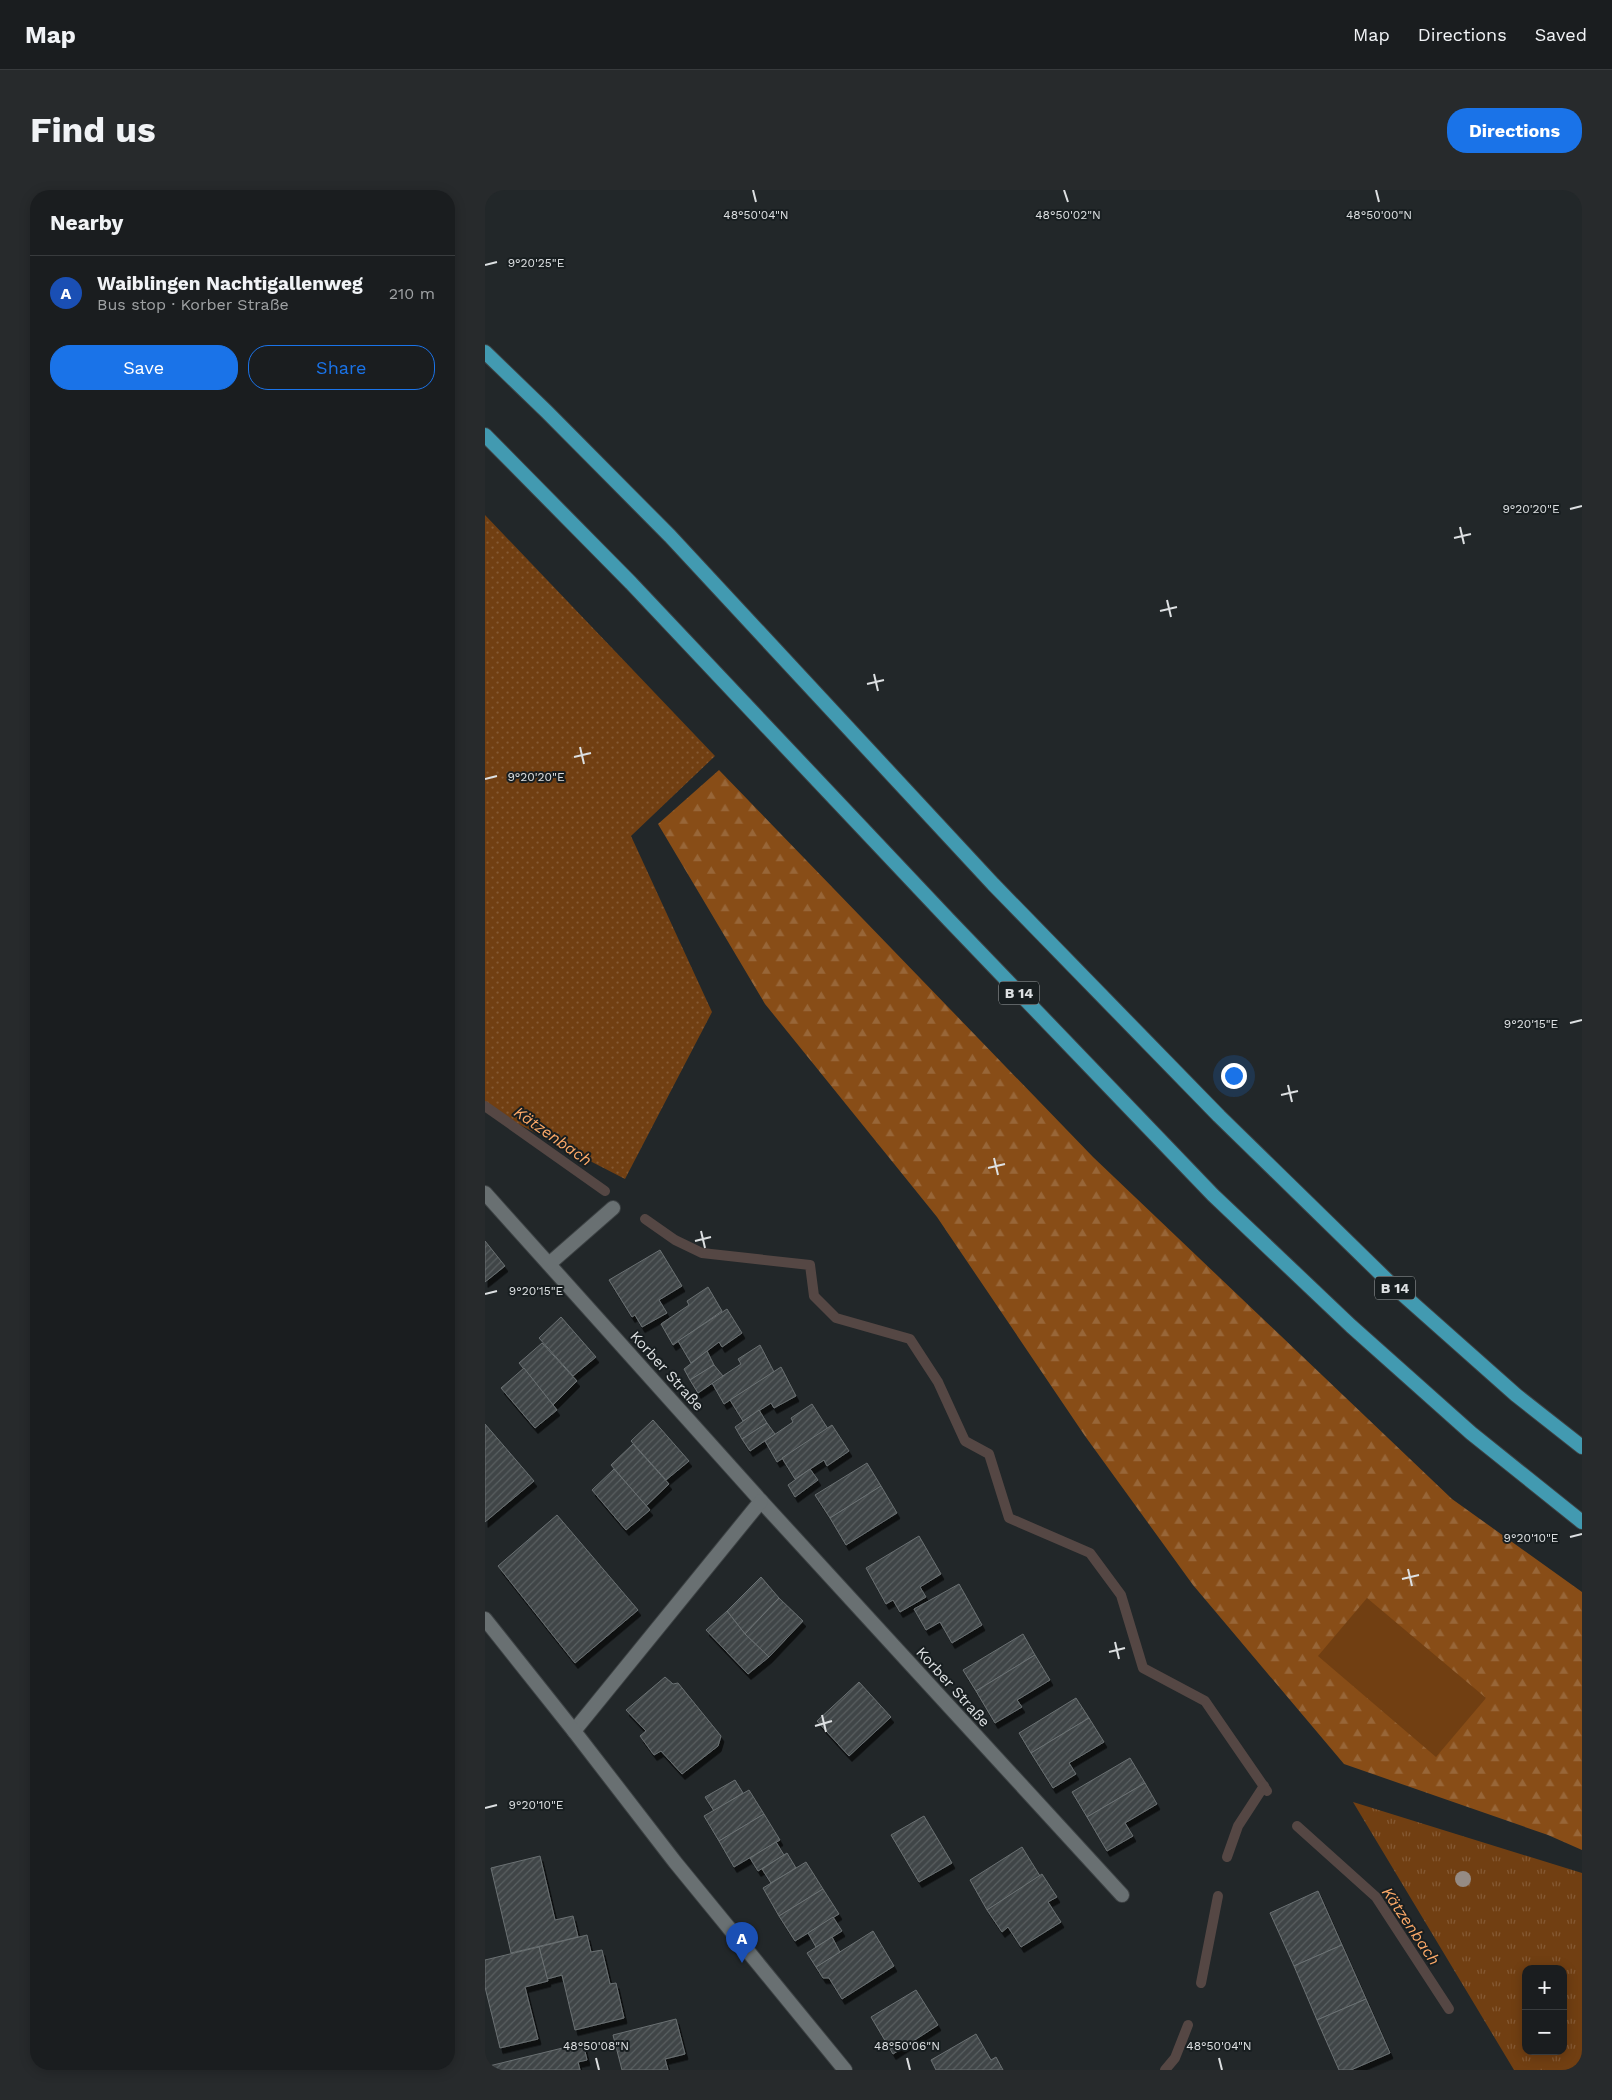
<!DOCTYPE html>
<html lang="en">
<head>
<meta charset="utf-8">
<style>
	:root { --surface:#1a1d1f; --page:#272a2c; --text:#f1f3f6; --muted:#9fa2a4; --line:#383b3d; --accent:#1a73e8 }
	body { margin:0; font-family:"Work Sans",sans-serif; background:var(--page); color:var(--text) }
	.controls { position:absolute; right:15px; bottom:15px; display:grid; overflow:hidden; border-radius:10px; box-shadow:0 2px 12px #0003 }
	.controls button { width:45px; height:45px; display:grid; place-items:center; padding:0; border:0; border-bottom:1px solid var(--line); background:var(--surface); color:var(--text); font:25px sans-serif }
	.you { position:absolute; left:748px; top:885px; width:18px; height:18px; margin:-12px; border:4px solid #fff; border-radius:50%; background:#1a73e8; box-shadow:0 0 0 8px #1a73e833 }
	.badge { display:grid; place-items:center; width:32px; height:32px; border-radius:50%; background:var(--accent); color:#fff; font-size:16px; font-weight:700 }
	.pin { position:absolute; translate:-50% -41px; filter:drop-shadow(0 1px 2px #0008) }
	.pin::after { content:''; position:absolute; top:26px; width:18px; height:15px; background:inherit; clip-path:polygon(0 0,100% 0,50% 100%) }
	.list { margin:0; padding:0; list-style:none }
	h2 { display:flex; justify-content:space-between; align-items:center; height:65px; margin:0; padding:0 20px; font-size:21px }
	h2 small { font-size:16px; font-weight:400; color:var(--muted) }
	.list li { display:grid; grid-template-columns:32px 1fr auto; gap:15px; align-items:center; box-sizing:border-box; height:75px; padding:0 20px; border-top:1px solid var(--line) }
	.list b { display:block; font-size:19px; white-space:nowrap }
	.list p { margin:0; font-size:16px; white-space:nowrap; color:var(--muted) }
	.list em { font-size:16px; font-style:normal; color:var(--muted) }
	.actions { display:flex; gap:10px; padding:15px 20px }
	.actions a { flex:1; padding:11px 0; border:1px solid var(--accent); border-radius:20px; text-align:center; font-size:18px; color:var(--accent) }
	.actions .main { background:var(--accent); color:#fff }
	.map { position:relative; flex:none; width:1097px; height:1880px; overflow:hidden; border-radius:20px }
	header { display:flex; align-items:center; gap:30px; box-sizing:border-box; height:70px; padding:0 25px; background:var(--surface); border-bottom:1px solid var(--line) }
	header strong { font-size:24px }
	nav { display:flex; gap:28px; margin-inline-start:auto; font-size:18px }
	.intro { display:flex; align-items:center; justify-content:space-between; box-sizing:border-box; height:120px; padding:0 30px }
	h1 { margin:0; font-size:35px }
	.button { padding:12px 22px; border-radius:20px; background:var(--accent); color:#fff; font-size:18px; font-weight:700 }
	main { display:flex; gap:30px; padding:0 30px }
	aside { flex:1; background:var(--surface); border-radius:20px; box-shadow:0 2px 12px #0003 }
	.map>svg:first-child { display:block }
	.grass { fill:url(#grass-tufts); fill-rule:evenodd }
	.forest { fill:url(#forest-firs) }
	.park { fill:url(#park-dots) }
	.pitch { fill:#713f12 }
	.lines { fill:none; stroke-linecap:round; stroke-linejoin:round }
	.stream { stroke:#554744; stroke-width:10 }
	.building { fill:url(#building-hatch); stroke:#6b7173; filter:url(#shadow) }
	.minor-casing { stroke:#3d4244; stroke-width:16 }
	.tertiary-casing { stroke:#3d4244; stroke-width:16 }
	.trunk-casing { stroke:#3d4244; stroke-width:16 }
	.minor { stroke:#697072; stroke-width:14 }
	.tertiary { stroke:#697072; stroke-width:14 }
	.trunk { stroke:#429ab1; stroke-width:14 }
	.tree { fill:#958b84 }
	.ticks { fill:none; stroke:#dde0e2; stroke-width:2 }
	.labels { text-anchor:middle; dominant-baseline:central; stroke-width:4; stroke-linejoin:round; paint-order:stroke }
	.shield { fill:#181e20; stroke:#a2a6a8; stroke-width:1 }
	.shield-label { font-size:14px; font-weight:bold; fill:#dde0e2 }
	.street-label { font-size:15px; fill:#dde0e2; stroke:#181e20 }
	.water-label { font-size:16px; font-style:italic; fill:#fca968; stroke:#181e20 }
	.ticks-label { font-size:12px; text-anchor:middle; fill:#dde0e2; stroke:#181e20; stroke-width:4; stroke-linejoin:round; paint-order:stroke }
</style>
</head>
<body>
<header>
<strong>Map</strong>
<nav><a>Map</a><a>Directions</a><a>Saved</a></nav>
</header>
<div class="intro"><h1>Find us</h1><a class="button">Directions</a></div>
<main>
<aside>
<h2>Nearby<small></small></h2>
<ul class="list">
<li><span class="badge" style="background:#1a4fb4">A</span><div><b>Waiblingen Nachtigallenweg</b><p>Bus stop · Korber Straße</p></div><em>210 m</em></li>
</ul>
<div class="actions"><a class="main">Save</a><a>Share</a></div>
</aside>
<div class="map">
<svg width="1097" height="1880" viewBox="0 0 1097 1880">
	<defs>
		<pattern id="grass-tufts" width="24" height="20" patternUnits="userSpaceOnUse" patternTransform="scale(1.25)"><rect width="24" height="20" fill="#713f12"/><path d="M3 7l-1-3M5 7V3M7 7l1-3M15 17l-1-3M17 17v-4M19 17l1-3" fill="none" stroke="#855a34"/></pattern>
		<pattern id="forest-firs" width="22" height="20" patternUnits="userSpaceOnUse" patternTransform="scale(1.25)"><rect width="22" height="20" fill="#884d17"/><path d="M5 1l3.5 6h-7zM16 11l3.5 6h-7z" fill="#986638"/></pattern>
		<pattern id="park-dots" width="8" height="8" patternUnits="userSpaceOnUse" patternTransform="scale(1.25)"><rect width="8" height="8" fill="#713f12"/><path d="M2 2h.1M6 6h.1" fill="none" stroke="#855a34" stroke-width="1.8" stroke-linecap="round"/></pattern>
		<pattern id="building-hatch" width="6" height="6" patternUnits="userSpaceOnUse" patternTransform="scale(1.25)"><rect width="6" height="6" fill="#3f4547"/><path d="M-1 1l2-2M0 6l6-6M5 7l2-2" fill="none" stroke="#5a6061"/></pattern>
		<filter id="shadow"><feDropShadow dx="3" dy="5.5" stdDeviation="0" flood-color="#0009"/></filter>
	</defs>
	<rect width="100%" height="100%" fill="#222729"/>
	<!-- grass -->
	<path class="grass" d="M868,1612L1097,1683V1880H1029ZM1041,1779H1078V1861H1041Z"/>
	<!-- forest -->
	<path class="forest" d="M234,580L608,967L967,1309L1097,1402V1660L1063,1645L859,1574L708,1395L600,1246L452,1027L280,814L173,634Z"/>
	<!-- park -->
	<path class="park" d="M0,325L230,566L146,646L227,822L140,989L0,917Z"/>
	<!-- pitch -->
	<path class="pitch" d="M882,1408L1001,1508L951,1567L833,1466Z"/>
	<g class="lines">
		<!-- stream -->
		<g class="stream">
			<path d="M0,916L120,1001"/>
			<path d="M160,1029L190,1050L217,1063L325,1075L329,1106L351,1128L425,1149L453,1192L480,1251L504,1264L524,1328L605,1363L636,1405L658,1478L720,1511L782,1601"/>
			<path d="M812,1636L891,1707L964,1819"/>
			<path d="M742,1667L753,1636L779,1596"/>
			<path d="M716,1793L733,1706"/>
			<path d="M680,1880L690,1868L703,1835"/>
		</g>
	</g>
	<!-- building -->
	<g class="building">
		<path d="M0,1051L20,1076L0,1092Z"/>
		<path d="M175,1060L197,1096L174,1110L182,1123L157,1137L150,1125L147,1127L124,1090Z"/>
		<path d="M223,1097L237,1121L188,1155L176,1134L204,1115L202,1111Z"/>
		<path d="M242,1119L257,1143L237,1157L234,1152L206,1173L193,1151Z"/>
		<path d="M76,1127L111,1167L88,1186L54,1148Z"/>
		<path d="M57,1153L92,1191L68,1215L34,1173Z"/>
		<path d="M275,1155L289,1182L239,1214L227,1193L256,1174L253,1169Z"/>
		<path d="M222,1161L229,1175L205,1190L199,1179Z"/>
		<path d="M229,1175L238,1186L213,1203L205,1190Z"/>
		<path d="M296,1177L311,1206L289,1218L286,1213L258,1231L245,1210Z"/>
		<path d="M39,1178L72,1220L50,1238L16,1198Z"/>
		<path d="M327,1214L343,1239L292,1272L280,1251L308,1232L306,1228Z"/>
		<path d="M274,1220L282,1233L257,1249L250,1237Z"/>
		<path d="M168,1230L204,1271L181,1290L146,1251Z"/>
		<path d="M282,1233L290,1244L265,1261L257,1249Z"/>
		<path d="M0,1234L49,1291L0,1332Z"/>
		<path d="M347,1235L364,1261L342,1276L339,1270L310,1289L297,1268Z"/>
		<path d="M148,1254L184,1294L161,1316L126,1275Z"/>
		<path d="M382,1273L396,1296L345,1328L330,1305Z"/>
		<path d="M129,1279L165,1320L141,1340L107,1300Z"/>
		<path d="M325,1279L333,1290L310,1307L303,1295Z"/>
		<path d="M396,1296L412,1323L361,1355L345,1328Z"/>
		<path d="M72,1325L153,1420L90,1473L13,1376Z"/>
		<path d="M434,1346L456,1384L435,1397L441,1407L415,1422L408,1410L401,1414L381,1378Z"/>
		<path d="M276,1387L294,1408L260,1444L242,1421Z"/>
		<path d="M474,1394L497,1435L467,1453L455,1432L441,1440L429,1419Z"/>
		<path d="M294,1408L318,1431L284,1467L260,1444Z"/>
		<path d="M242,1421L260,1444L284,1467L263,1484L221,1440Z"/>
		<path d="M538,1444L550,1465L491,1501L478,1480Z"/>
		<path d="M550,1465L565,1490L532,1510L537,1517L510,1533L491,1501Z"/>
		<path d="M180,1487L188,1494L193,1493L236,1546L233,1556L197,1584L176,1561L169,1565L155,1546L161,1541L141,1520Z"/>
		<path d="M374,1492L406,1527L364,1566L332,1531Z"/>
		<path d="M591,1508L604,1528L546,1563L534,1543Z"/>
		<path d="M604,1528L619,1552L584,1573L591,1584L568,1598L546,1563Z"/>
		<path d="M645,1568L660,1593L602,1627L587,1602Z"/>
		<path d="M250,1590L258,1603L229,1621L220,1607Z"/>
		<path d="M660,1593L672,1614L640,1633L648,1646L622,1661L602,1627Z"/>
		<path d="M264,1600L279,1624L234,1651L219,1626Z"/>
		<path d="M279,1624L295,1650L249,1677L234,1651Z"/>
		<path d="M439,1626L467,1673L434,1692L406,1645Z"/>
		<path d="M291,1652L299,1665L273,1681L265,1668Z"/>
		<path d="M537,1657L555,1686L502,1720L485,1690Z"/>
		<path d="M302,1663L311,1678L286,1693L277,1679Z"/>
		<path d="M55,1666L70,1730L88,1726L93,1747L26,1763L6,1678Z"/>
		<path d="M321,1672L338,1699L294,1726L278,1698Z"/>
		<path d="M557,1684L572,1707L563,1712L576,1732L536,1757L523,1737L517,1742L502,1720Z"/>
		<path d="M338,1699L354,1724L310,1751L294,1726Z"/>
		<path d="M833,1701L857,1755L809,1776L785,1723Z"/>
		<path d="M348,1727L357,1741L331,1757L323,1743Z"/>
		<path d="M388,1741L409,1776L357,1809L344,1788H338L331,1777Z"/>
		<path d="M102,1745L106,1762L117,1760L125,1794L131,1793L139,1828L90,1840L77,1785L62,1789L54,1757Z"/>
		<path d="M347,1747L355,1762L331,1777L322,1763Z"/>
		<path d="M857,1755L881,1809L832,1830L809,1776Z"/>
		<path d="M54,1757L63,1791L40,1797L53,1849L15,1858L0,1797V1770Z"/>
		<path d="M431,1800L453,1835L408,1864L386,1827Z"/>
		<path d="M881,1809L905,1863L866,1880H854L832,1830Z"/>
		<path d="M191,1829L200,1864L180,1869L183,1880H137L128,1845Z"/>
		<path d="M491,1844L506,1870L511,1867L518,1880H451L446,1870Z"/>
		<path d="M98,1853L102,1870L93,1872L95,1880H0V1877Z"/>
	</g>
	<g class="lines">
		<defs>
			<g id="minor">
				<path d="M0,1003L276,1311L637,1705"/>
				<path d="M64,1074L128,1018"/>
				<path d="M89,1541L276,1311"/>
			</g>
			<path id="tertiary" d="M0,1429L89,1541L190,1672L360,1880"/>
			<g id="trunk">
				<path d="M0,162L62,222L185,346L508,694L734,926L906,1094L1031,1205L1097,1257"/>
				<path d="M0,245L146,393L464,730L728,1005L866,1136L986,1243L1097,1332"/>
			</g>
		</defs>
		<!-- minor casing -->
		<use href="#minor" class="minor-casing"/>
		<!-- tertiary casing -->
		<use href="#tertiary" class="tertiary-casing"/>
		<!-- trunk casing -->
		<use href="#trunk" class="trunk-casing"/>
		<!-- minor -->
		<use href="#minor" class="minor"/>
		<!-- tertiary -->
		<use href="#tertiary" class="tertiary"/>
		<!-- trunk -->
		<use href="#trunk" class="trunk"/>
	</g>
	<!-- trees -->
	<circle class="tree" cx="978" cy="1689" r="8"/>
	<!-- ticks -->
	<path class="ticks" d="M268,0L271,12M579,0L583,12M891,0L894,12M0,75L12,72M1085,319L1097,316M975,337L979,354M969,348L986,344M682,410L686,427M675,421L692,417M389,484L393,501M382,494L399,490M95,557L99,574M89,567L106,563M0,589L12,586M1085,833L1097,830M803,895L807,912M796,905L813,901M509,968L513,985M503,978L520,974M216,1041L220,1058M210,1051L226,1047M0,1104L12,1101M1085,1347L1097,1344M923,1379L927,1396M917,1389L934,1385M630,1452L634,1469M624,1462L640,1458M337,1525L341,1542M330,1536L347,1531M0,1618L12,1615M111,1868L114,1880M422,1868L425,1880M734,1868L737,1880"/>
	<g class="labels">
		<!-- shield labels -->
		<g class="shield">
			<rect x="514" y="791.5" width="40" height="23" rx="4"/>
			<rect x="890" y="1086.5" width="40" height="23" rx="4"/>
		</g>
		<g class="shield-label">
			<text x="534" y="803">B 14</text>
			<text x="910" y="1098">B 14</text>
		</g>
		<!-- street labels -->
		<g class="street-label">
			<text transform="translate(182 1181) rotate(48)">Korber Straße</text>
			<text transform="translate(468 1497) rotate(48)">Korber Straße</text>
		</g>
		<!-- water labels -->
		<g class="water-label">
			<text transform="translate(68 946) rotate(35)">Kätzenbach</text>
			<text transform="translate(926 1736) rotate(56)">Kätzenbach</text>
		</g>
	</g>
	<g class="ticks-label">
		<text x="271" y="29">48°50'04"N</text>
		<text x="583" y="29">48°50'02"N</text>
		<text x="894" y="29">48°50'00"N</text>
		<text x="51" y="77">9°20'25"E</text>
		<text x="1046" y="323">9°20'20"E</text>
		<text x="51" y="591">9°20'20"E</text>
		<text x="1046" y="838">9°20'15"E</text>
		<text x="51" y="1105">9°20'15"E</text>
		<text x="1046" y="1352">9°20'10"E</text>
		<text x="51" y="1619">9°20'10"E</text>
		<text x="111" y="1860">48°50'08"N</text>
		<text x="422" y="1860">48°50'06"N</text>
		<text x="734" y="1860">48°50'04"N</text>
	</g>
</svg>
<div class="controls">
<button>+</button>
<button>−</button>
</div>
<div class="you"></div>
<div class="pin badge" style="left:257px;top:1773px;background:#1a4fb4">A</div>
</div>
</main>
</body>
</html>
